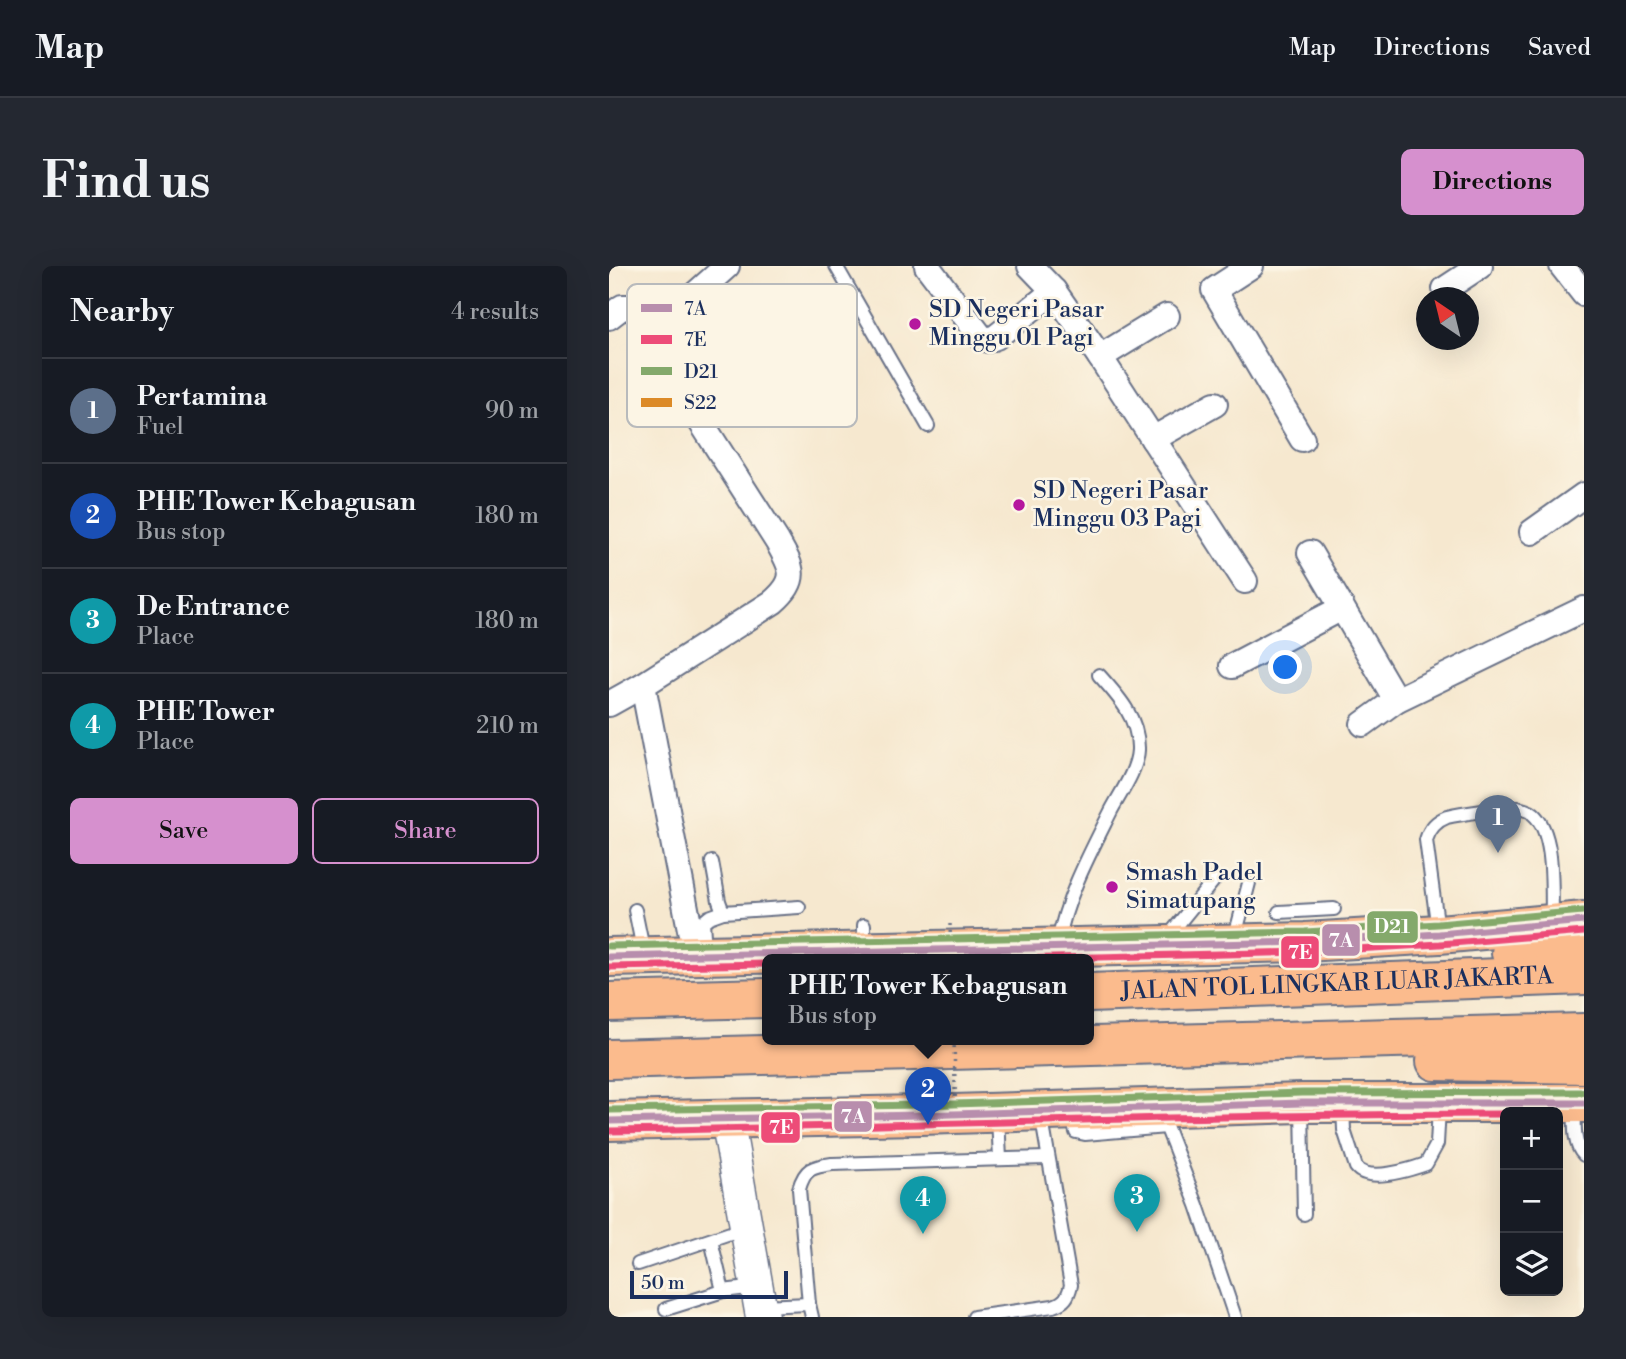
<!DOCTYPE html>
<html lang="en">
<head>
<meta charset="utf-8">
<style>
	:root { --surface:#171b24; --page:#242831; --text:#f1f3f6; --muted:#9ea1a6; --line:#363941; --accent:#d690ce }
	body { margin:0; font-family:"Libre Bodoni",serif; background:var(--page); color:var(--text) }
	.controls { position:absolute; right:21px; bottom:21px; display:grid; overflow:hidden; border-radius:10px; box-shadow:0 7px 28px #0002 }
	.controls button { width:63px; height:63px; display:grid; place-items:center; padding:0; border:0; border-bottom:2px solid var(--line); background:var(--surface); color:var(--text); font:35px sans-serif }
	.compass { position:absolute; left:807px; top:21px; width:63px; height:63px; border-radius:50%; background:var(--surface); box-shadow:0 7px 28px #0002; rotate:325deg }
	.scale { position:absolute; left:21px; bottom:18px; width:158px; box-sizing:border-box; padding-left:7px; border:4px solid #1b2f5e; border-top:0; font-size:19px; line-height:24px; white-space:nowrap; color:#1b2f5e; -webkit-text-stroke:5px #fcf5e5; paint-order:stroke }
	.you { position:absolute; left:677px; top:402px; width:24px; height:24px; margin:-18px; border:5px solid #fff; border-radius:50%; background:#1a73e8; box-shadow:0 0 0 10px #1a73e833 }
	.badge { display:grid; place-items:center; width:46px; height:46px; border-radius:50%; background:var(--accent); color:#fff; font-size:23px; font-weight:700 }
	.pin { position:absolute; translate:-50% -58px; filter:drop-shadow(0 2px 4px #0008) }
	.pin::after { content:''; position:absolute; top:37px; width:24px; height:21px; background:inherit; clip-path:polygon(0 0,100% 0,50% 100%) }
	.popup { position:absolute; left:153px; top:688px; width:332px; height:91px; box-sizing:border-box; display:grid; place-content:center; border-radius:10px; background:var(--surface); filter:drop-shadow(0 2px 5px #0005); font-size:23px; white-space:nowrap; color:var(--muted) }
	.popup b { font-size:26px; color:var(--text) }
	.popup::after { content:''; position:absolute; left:50%; top:100%; margin-left:-14px; border:14px solid transparent; border-top-color:var(--surface) }
	.list { margin:0; padding:0; list-style:none }
	h2 { display:flex; justify-content:space-between; align-items:center; height:91px; margin:0; padding:0 28px; font-size:30px }
	h2 small { font-size:23px; font-weight:400; color:var(--muted) }
	.list li { display:grid; grid-template-columns:46px 1fr auto; gap:21px; align-items:center; box-sizing:border-box; height:105px; padding:0 28px; border-top:2px solid var(--line) }
	.list b { display:block; font-size:26px; white-space:nowrap }
	.list p { margin:0; font-size:23px; white-space:nowrap; color:var(--muted) }
	.list em { font-size:23px; font-style:normal; color:var(--muted) }
	.actions { display:flex; gap:14px; padding:21px 28px }
	.actions a { flex:1; padding:16px 0; border:2px solid var(--accent); border-radius:10px; text-align:center; font-size:24px; color:var(--accent) }
	.actions .main { background:var(--accent); color:#111 }
	.icon { flex:none; width:38px; height:38px; fill:none; stroke:currentColor; stroke-width:2; stroke-linecap:round; stroke-linejoin:round }
	.map { position:relative; flex:none; width:975px; height:1051px; overflow:hidden; border-radius:10px }
	header { display:flex; align-items:center; gap:42px; box-sizing:border-box; height:98px; padding:0 35px; background:var(--surface); border-bottom:2px solid var(--line) }
	header strong { font-size:33px }
	nav { display:flex; gap:38px; margin-inline-start:auto; font-size:24px }
	.intro { display:flex; align-items:center; justify-content:space-between; box-sizing:border-box; height:168px; padding:0 42px }
	h1 { margin:0; font-size:49px }
	.button { padding:18px 32px; border-radius:10px; background:var(--accent); color:#111; font-size:24px; font-weight:700 }
	main { display:flex; gap:42px; padding:0 42px }
	aside { flex:1; background:var(--surface); border-radius:10px; box-shadow:0 7px 28px #0002 }
	.map>svg:first-child { display:block }
	.lines { fill:none; stroke-linecap:round; stroke-linejoin:round }
	.service-casing { stroke:#687086; stroke-width:16 }
	.minor-casing { stroke:#687086; stroke-width:28 }
	.tertiary-casing { stroke:#687086; stroke-width:35 }
	.trunk-casing { stroke:#687086; stroke-width:42 }
	.motorway-casing { stroke:#687086; stroke-width:42 }
	.service { stroke:#fff; stroke-width:12 }
	.minor { stroke:#fff; stroke-width:24 }
	.tertiary { stroke:#fff; stroke-width:32 }
	.trunk { stroke:#fbbb8d; stroke-width:38 }
	.motorway { stroke:#fbbb8d; stroke-width:38 }
	.path-bridge { stroke:#687086; stroke-width:3.5; stroke-dasharray:2 5; stroke-linecap:butt }
	.bus-1-casing { stroke:#fcf5e5; stroke-width:12 }
	.bus-2-casing { stroke:#fcf5e5; stroke-width:12 }
	.bus-3-casing { stroke:#fcf5e5; stroke-width:12 }
	.bus-1 { stroke:#b88ead; stroke-width:7 }
	.bus-2 { stroke:#ed4c78; stroke-width:7 }
	.bus-3 { stroke:#84a96b; stroke-width:7 }
	.poi-dot { fill:#b5179e; stroke:#fcf5e5; stroke-width:2.5 }
	.labels { text-anchor:middle; dominant-baseline:central; stroke-width:5; stroke-linejoin:round; paint-order:stroke }
	.poi-label { font-size:24px; fill:#1b2f5e; stroke:#fcf5e5; text-anchor:start }
	.street-label { font-size:24px; fill:#1b2f5e; stroke:#fcf5e5 }
	.key { fill:#fcf5e5; stroke:#b8babc; stroke-width:2 }
	.key-label { font-size:19px; fill:#1b2f5e }
	.line-badge { stroke:#fcf5e5; stroke-width:2.5 }
	.badge-label { font-size:19px; text-anchor:middle; font-weight:bold; fill:#fff }
</style>
</head>
<body>
<header>
<strong>Map</strong>
<nav><a>Map</a><a>Directions</a><a>Saved</a></nav>
</header>
<div class="intro"><h1>Find us</h1><a class="button">Directions</a></div>
<main>
<aside>
<h2>Nearby<small>4 results</small></h2>
<ul class="list">
<li><span class="badge" style="background:#5c6f8a">1</span><div><b>Pertamina</b><p>Fuel</p></div><em>90 m</em></li>
<li><span class="badge" style="background:#1a4fb4">2</span><div><b>PHE Tower Kebagusan</b><p>Bus stop</p></div><em>180 m</em></li>
<li><span class="badge" style="background:#0f9aa8">3</span><div><b>De Entrance</b><p>Place</p></div><em>180 m</em></li>
<li><span class="badge" style="background:#0f9aa8">4</span><div><b>PHE Tower</b><p>Place</p></div><em>210 m</em></li>
</ul>
<div class="actions"><a class="main">Save</a><a>Share</a></div>
</aside>
<div class="map">
<svg width="975" height="1051" viewBox="0 0 975 1051">
	<rect width="100%" height="100%" fill="#fcf5e5"/>
	<filter id="ink" filterUnits="userSpaceOnUse"><feTurbulence type="fractalNoise" baseFrequency=".0143" numOctaves="2"/><feDisplacementMap in="SourceGraphic" scale="14" xChannelSelector="R" yChannelSelector="G"/><feConvolveMatrix kernelMatrix="1 2 1 2 8 2 1 2 1" color-interpolation-filters="sRGB"/></filter>
	<filter id="wash" filterUnits="userSpaceOnUse"><feTurbulence type="fractalNoise" baseFrequency=".00686" numOctaves="4" result="noise"/><feDisplacementMap in="SourceGraphic" scale="28" xChannelSelector="R" yChannelSelector="G"/><feGaussianBlur stdDeviation="1.57" result="paint"/><feColorMatrix in="noise" values="0 0 0 0 0 0 0 0 0 0 0 0 0 0 0 0 0 1.4 0 .05"/><feComposite in="paint" operator="in"/></filter>
	<g filter="url(#wash)">
		<rect width="100%" height="100%" fill="#f6e8cf"/>
	</g>
	<g filter="url(#ink)">
		<g class="lines">
			<defs>
				<g id="service">
					<path d="M227,0L319,160"/>
					<path d="M103,596L110,635L114,646L190,641"/>
					<path d="M26,644L35,688"/>
					<path d="M670,646L725,643"/>
					<path d="M829,664L817,574C820,564 827,555 838,551C850,548 897,541 909,542C913,543 922,545 924,548C947,567 942,626 943,654"/>
					<path d="M557,673L605,614"/>
					<path d="M625,674L640,617"/>
					<path d="M449,677C457,632 480,589 501,547C510,529 528,505 529,484C530,453 510,431 490,409"/>
					<path d="M255,681V659"/>
					<path d="M96,684L94,656L100,651L114,646"/>
					<path d="M966,839C966,854 963,878 975,889"/>
					<path d="M693,840L695,948"/>
					<path d="M734,841L735,864L747,901C759,917 800,904 817,898L828,878L830,842"/>
					<path d="M552,847L588,939L626,1051"/>
					<path d="M463,850L467,866L476,868L557,861"/>
					<path d="M389,851L391,893"/>
					<path d="M29,998L136,962"/>
					<path d="M114,1025L147,1021"/>
					<path d="M152,1040L200,1038"/>
					<path d="M57,1043L114,1025L102,974"/>
					<path d="M203,1051L200,1038L190,923C196,902 203,901 223,898L438,892"/>
					<path d="M365,1051L444,1040C456,1036 459,1031 462,1019L432,848"/>
				</g>
				<g id="minor">
					<path d="M318,0L372,71L379,74L387,71L445,25"/>
					<path d="M421,0L445,25L491,91L636,315"/>
					<path d="M642,0L605,24L693,173"/>
					<path d="M953,0L975,28"/>
					<path d="M836,23L871,0"/>
					<path d="M0,51L13,41H21L49,65"/>
					<path d="M491,91L558,50"/>
					<path d="M544,173L606,138"/>
					<path d="M923,266L975,229"/>
					<path d="M701,287L787,434"/>
					<path d="M623,400L733,342"/>
					<path d="M0,438L34,419"/>
					<path d="M754,458L787,434L975,343"/>
					<path d="M84,688V679L34,419L164,336C190,313 184,303 168,275L69,120L50,83L49,65L55,56L118,0"/>
				</g>
				<path id="tertiary" d="M118,852L153,1051"/>
				<g id="trunk">
					<path d="M0,691L696,676L830,668L975,655"/>
					<path d="M0,855L312,849L693,837H975"/>
				</g>
				<g id="motorway">
					<path d="M902,687L975,681"/>
					<path id="s1" d="M480,727L975,709"/>
					<path d="M0,736L158,732"/>
					<path d="M0,793L975,767"/>
					<path d="M827,795L975,798"/>
				</g>
			</defs>
			<!-- service casing -->
			<use href="#service" class="service-casing"/>
			<!-- minor casing -->
			<use href="#minor" class="minor-casing"/>
			<!-- tertiary casing -->
			<use href="#tertiary" class="tertiary-casing"/>
			<!-- trunk casing -->
			<use href="#trunk" class="trunk-casing"/>
			<!-- motorway casing -->
			<use href="#motorway" class="motorway-casing"/>
			<!-- service -->
			<use href="#service" class="service"/>
			<!-- minor -->
			<use href="#minor" class="minor"/>
			<!-- tertiary -->
			<use href="#tertiary" class="tertiary"/>
			<!-- trunk -->
			<use href="#trunk" class="trunk"/>
			<!-- motorway -->
			<use href="#motorway" class="motorway"/>
			<!-- path-bridge -->
			<g class="path-bridge">
				<path d="M341,658L342,693"/>
				<path d="M345,773L347,863"/>
			</g>
			<defs>
				<g id="bus-1">
					<path d="M0,691L696,676L830,668L975,655"/>
					<path d="M0,855L312,849L693,837H975"/>
				</g>
				<g id="bus-2">
					<path d="M406,693L697,686L831,678L975,666"/>
					<path d="M0,701L158,698"/>
					<path d="M0,865C299,860 598,848 896,848"/>
				</g>
				<g id="bus-3">
					<path d="M0,680L696,666L829,658L974,645"/>
					<path d="M0,844L312,839L693,827L975,826"/>
				</g>
			</defs>
			<!-- bus-1 casing -->
			<use href="#bus-1" class="bus-1-casing"/>
			<!-- bus-2 casing -->
			<use href="#bus-2" class="bus-2-casing"/>
			<!-- bus-3 casing -->
			<use href="#bus-3" class="bus-3-casing"/>
			<!-- bus-1 -->
			<use href="#bus-1" class="bus-1"/>
			<!-- bus-2 -->
			<use href="#bus-2" class="bus-2"/>
			<!-- bus-3 -->
			<use href="#bus-3" class="bus-3"/>
		</g>
	</g>
	<!-- markers -->
	<g class="poi-dot">
		<circle cx="306" cy="58" r="7"/>
		<circle cx="410" cy="239" r="7"/>
		<circle cx="503" cy="621" r="7"/>
	</g>
	<g class="labels">
		<!-- poi labels -->
		<g class="poi-label">
			<text x="320" y="44">SD Negeri Pasar<tspan x="320" dy="28">Minggu 01 Pagi</tspan></text>
			<text x="424" y="225">SD Negeri Pasar<tspan x="424" dy="28">Minggu 03 Pagi</tspan></text>
			<text x="517" y="607">Smash Padel<tspan x="517" dy="28">Simatupang</tspan></text>
		</g>
		<!-- street labels -->
		<g class="street-label">
			<text stroke="none"><textPath href="#s1" startOffset="248">JALAN TOL LINGKAR LUAR JAKARTA</textPath></text>
		</g>
	</g>
	<!-- legend -->
	<rect x="18" y="18" width="230" height="143" rx="10" class="key"/>
	<rect x="32" y="38" width="31" height="8" fill="#b88ead"/>
	<rect x="32" y="69" width="31" height="9" fill="#ed4c78"/>
	<rect x="32" y="101" width="31" height="8" fill="#84a96b"/>
	<rect x="32" y="132" width="31" height="9" fill="#dc8a27"/>
	<g class="key-label">
		<text x="75" y="49">7A</text>
		<text x="75" y="80">7E</text>
		<text x="75" y="112">D21</text>
		<text x="75" y="143">S22</text>
	</g>
	<g class="line-badge">
		<rect x="757" y="644" width="53" height="34" rx="7" fill="#84a96b"/>
		<rect x="712" y="657" width="40" height="34" rx="7" fill="#b88ead"/>
		<rect x="671" y="669" width="40" height="34" rx="7" fill="#ed4c78"/>
		<rect x="224" y="834" width="40" height="33" rx="7" fill="#b88ead"/>
		<rect x="151" y="845" width="41" height="33" rx="7" fill="#ed4c78"/>
	</g>
	<g class="badge-label">
		<text x="783" y="667">D21</text>
		<text x="732" y="681">7A</text>
		<text x="691" y="693">7E</text>
		<text x="244" y="857">7A</text>
		<text x="172" y="868">7E</text>
	</g>
</svg>
<div class="controls">
<button>+</button>
<button>−</button>
<button><svg class="icon" aria-label="layers" viewBox="0 0 24 24"><path d="M12 4l9 5-9 5-9-5zM3 14l9 5 9-5"/></svg></button>
</div>
<svg class="compass" viewBox="-18 -18 36 36"><path d="M0-13l5 13h-10z" fill="#e53935"/><path d="M0 13l5-13h-10z" fill="#9ea1a6"/></svg>
<div class="scale">50 m</div>
<div class="you"></div>
<div class="pin badge" style="left:889px;top:587px;background:#5c6f8a">1</div>
<div class="pin badge" style="left:319px;top:859px;background:#1a4fb4">2</div>
<div class="popup"><b>PHE Tower Kebagusan</b>Bus stop</div>
<div class="pin badge" style="left:528px;top:966px;background:#0f9aa8">3</div>
<div class="pin badge" style="left:314px;top:968px;background:#0f9aa8">4</div>
</div>
</main>
</body>
</html>
